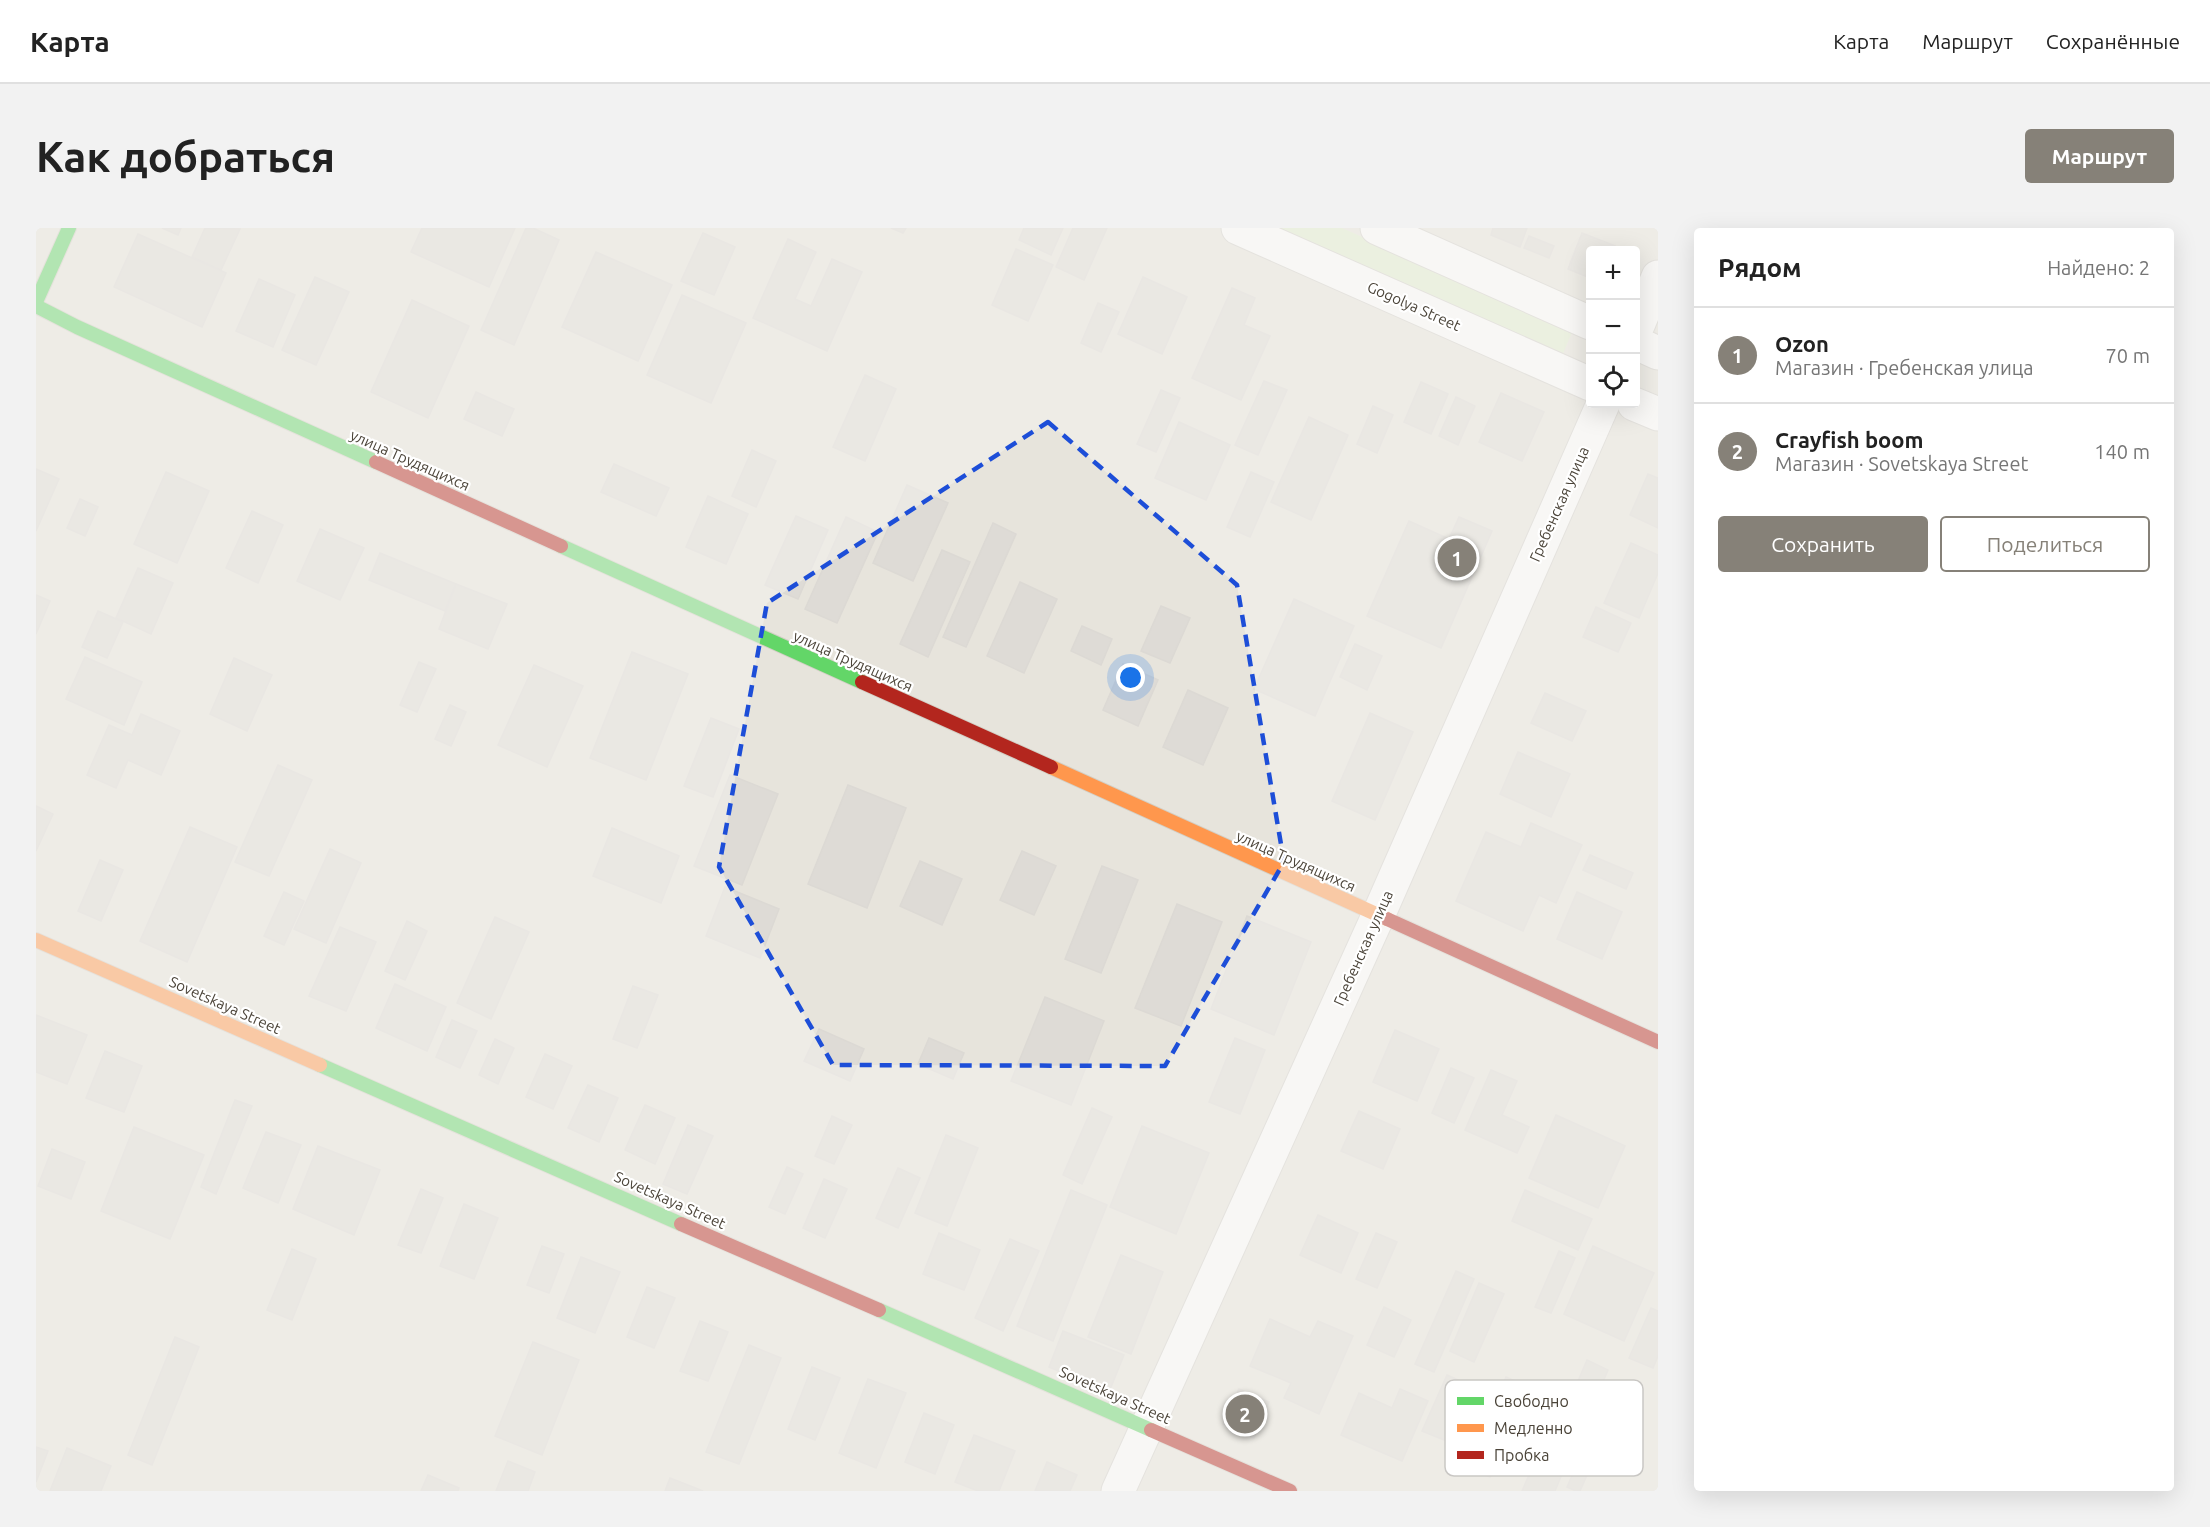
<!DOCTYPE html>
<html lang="ru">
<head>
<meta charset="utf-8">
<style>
	:root { --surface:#fff; --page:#f2f2f2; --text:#222; --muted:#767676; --line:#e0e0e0; --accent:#868178 }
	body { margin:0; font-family:Ubuntu,sans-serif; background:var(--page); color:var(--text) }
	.controls { position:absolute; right:18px; top:18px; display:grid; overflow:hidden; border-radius:6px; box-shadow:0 6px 24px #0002 }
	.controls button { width:54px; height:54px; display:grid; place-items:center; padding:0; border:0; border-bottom:2px solid var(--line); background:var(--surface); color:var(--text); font:30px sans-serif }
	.you { position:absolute; left:1095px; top:450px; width:21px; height:21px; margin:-15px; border:4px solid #fff; border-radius:50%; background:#1a73e8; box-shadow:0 0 0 9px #1a73e833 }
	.badge { display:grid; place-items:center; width:39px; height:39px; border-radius:50%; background:var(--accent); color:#fff; font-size:20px; font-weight:700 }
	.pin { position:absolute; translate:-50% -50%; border:3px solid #fff; box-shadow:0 2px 6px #0006 }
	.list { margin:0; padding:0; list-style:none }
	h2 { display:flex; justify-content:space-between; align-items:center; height:78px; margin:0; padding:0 24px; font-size:26px }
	h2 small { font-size:20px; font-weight:400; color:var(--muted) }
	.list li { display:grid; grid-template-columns:39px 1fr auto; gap:18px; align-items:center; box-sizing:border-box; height:96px; padding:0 24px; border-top:2px solid var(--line) }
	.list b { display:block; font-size:22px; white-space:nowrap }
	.list p { margin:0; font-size:20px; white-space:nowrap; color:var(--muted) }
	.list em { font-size:20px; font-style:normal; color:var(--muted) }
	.actions { display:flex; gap:12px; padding:18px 24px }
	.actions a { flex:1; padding:14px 0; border:2px solid var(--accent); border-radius:6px; text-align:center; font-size:21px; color:var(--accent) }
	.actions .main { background:var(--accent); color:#fff }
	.icon { flex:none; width:33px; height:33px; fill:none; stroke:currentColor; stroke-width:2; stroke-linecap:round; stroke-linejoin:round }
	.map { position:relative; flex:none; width:1622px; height:1263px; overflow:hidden; border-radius:6px }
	header { display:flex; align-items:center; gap:36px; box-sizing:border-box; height:84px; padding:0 30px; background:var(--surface); border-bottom:2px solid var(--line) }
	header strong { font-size:28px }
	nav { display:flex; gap:33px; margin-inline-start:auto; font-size:21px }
	.intro { display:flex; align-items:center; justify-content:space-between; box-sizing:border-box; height:144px; padding:0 36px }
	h1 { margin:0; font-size:42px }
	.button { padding:15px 27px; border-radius:6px; background:var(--accent); color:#fff; font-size:21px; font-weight:700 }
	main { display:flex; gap:36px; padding:0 36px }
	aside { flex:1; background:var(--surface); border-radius:6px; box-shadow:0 6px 24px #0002 }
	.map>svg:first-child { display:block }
	.residential { fill:#e7e4dc; fill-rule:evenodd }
	.green { fill:#e1eecf }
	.building { fill:#dedbd6; stroke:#dcd9d4; stroke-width:1.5 }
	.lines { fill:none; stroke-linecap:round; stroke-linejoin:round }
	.street-casing { stroke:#d2d0cb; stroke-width:35 }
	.fast-casing { stroke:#d3cfc5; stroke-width:16 }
	.slow-casing { stroke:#d3cfc5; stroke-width:16 }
	.jam-casing { stroke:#d3cfc5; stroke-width:16 }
	.street { stroke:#fdfdfc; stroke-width:33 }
	.fast { stroke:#63d668; stroke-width:14 }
	.slow { stroke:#ff974d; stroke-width:14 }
	.jam { stroke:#b3261e; stroke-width:14 }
	.marked { fill:none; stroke:#1d4ed8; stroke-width:4.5; stroke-dasharray:12 8; stroke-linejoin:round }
	.labels { text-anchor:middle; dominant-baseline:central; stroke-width:4.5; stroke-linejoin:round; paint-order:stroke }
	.street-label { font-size:15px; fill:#4b4439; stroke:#fff }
	.key { fill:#fff; stroke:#c9c7c4; stroke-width:1.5 }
	.key-label { font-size:16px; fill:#4b4439 }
</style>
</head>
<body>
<header>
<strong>Карта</strong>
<nav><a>Карта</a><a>Маршрут</a><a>Сохранённые</a></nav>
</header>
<div class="intro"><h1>Как добраться</h1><a class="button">Маршрут</a></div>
<main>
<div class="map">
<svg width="1622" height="1263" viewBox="0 0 1622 1263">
	<rect width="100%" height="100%" fill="#f4f2ee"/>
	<!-- residential -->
	<path class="residential" d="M0,0H1622V1263H0ZM1554,22H1600V176H1554Z"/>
	<!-- green -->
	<path class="green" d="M1234,0H1306L1537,102L1526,128Z"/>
	<!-- building -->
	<g class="building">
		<path d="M126,0H145L142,7Z"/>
		<path d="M169,0L204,1L185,42L156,29Z"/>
		<path d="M386,0H479L453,59L375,24Z"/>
		<path d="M490,0H497L523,12L478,117L445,102Z"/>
		<path d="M855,0H870L867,5Z"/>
		<path d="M988,0H1027L1015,27L983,12Z"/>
		<path d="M1037,0H1071L1048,52L1020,39Z"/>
		<path d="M1457,0H1491L1484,19L1455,7Z"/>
		<path d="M667,5L699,19L678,67L645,53Z"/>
		<path d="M1546,5L1579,18L1577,22H1554V50L1532,41Z"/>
		<path d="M102,6L190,45L166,99L78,59Z"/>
		<path d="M1493,8L1518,18L1513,30L1488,20Z"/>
		<path d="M752,11L780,24L759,71L775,78L796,31L826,44L791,123L717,90Z"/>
		<path d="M980,21L1017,37L992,93L956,77Z"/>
		<path d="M560,24L636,57L602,133L526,99Z"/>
		<path d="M279,49L313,64L280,137L246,122Z"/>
		<path d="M1107,49L1151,69L1126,126L1082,106Z"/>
		<path d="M223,51L259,67L237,119L200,103Z"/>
		<path d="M1196,60L1219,70L1208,97L1234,108L1205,172L1156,150Z"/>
		<path d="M646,67L710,95L675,175L611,147Z"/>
		<path d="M376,72L433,98L392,190L335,164Z"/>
		<path d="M1062,75L1083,84L1065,124L1045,115Z"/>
		<path d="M829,147L860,161L829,233L797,219Z"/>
		<path d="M1228,153L1251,162L1222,227L1199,217Z"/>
		<path d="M1385,154L1412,166L1395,206L1368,194Z"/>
		<path d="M1125,162L1144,170L1120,224L1101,216Z"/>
		<path d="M440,164L478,181L466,208L428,191Z"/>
		<path d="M1465,165L1508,184L1486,233L1443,214Z"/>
		<path d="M1420,169L1439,178L1422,217L1403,208Z"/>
		<path d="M1337,178L1357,187L1341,225L1321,216Z"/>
		<path d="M1273,189L1312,207L1275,292L1235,274Z"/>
		<path d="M1143,194L1194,217L1170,272L1119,250Z"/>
		<path d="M716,222L740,233L720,279L696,268Z"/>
		<path d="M578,236L633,260L620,288L565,264Z"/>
		<path d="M0,241L23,251L0,303Z"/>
		<path d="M130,244L173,263L141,335L98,316Z"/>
		<path d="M1215,244L1238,254L1214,309L1191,299Z"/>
		<path d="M1612,246L1622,250V300L1594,287Z"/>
		<path d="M871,257L912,275L877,353L837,335Z"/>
		<path d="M672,268L712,286L690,336L650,319Z"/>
		<path d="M44,271L62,279L49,308L31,300Z"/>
		<path d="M216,283L247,297L222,355L190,340Z"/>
		<path d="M760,288L792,302L762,371L729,357Z"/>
		<path d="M810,289L842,304L801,395L769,381Z"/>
		<path d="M1423,289L1456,303L1405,420L1331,388L1373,293L1413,311Z"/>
		<path d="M957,295L980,306L930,419L907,409Z"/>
		<path d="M284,301L328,320L304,372L261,353Z"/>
		<path d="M1595,315L1622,327V345L1603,390L1568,375Z"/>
		<path d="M906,322L934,334L892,429L864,416Z"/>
		<path d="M344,325L420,356L409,383L333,352Z"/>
		<path d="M102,340L137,355L115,406L80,390Z"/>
		<path d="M984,354L1021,371L988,445L951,428Z"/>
		<path d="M420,356L471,376L452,421L403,401Z"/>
		<path d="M0,367L14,373L0,406Z"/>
		<path d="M1258,371L1318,398L1279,488L1218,461Z"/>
		<path d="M1125,378L1154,390L1134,435L1105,423Z"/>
		<path d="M1560,379L1595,395L1582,424L1547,409Z"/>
		<path d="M62,383L87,394L71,430L46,419Z"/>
		<path d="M1046,398L1076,411L1065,437L1035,423Z"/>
		<path d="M1319,416L1346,428L1331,462L1304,449Z"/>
		<path d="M596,424L652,446L610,552L554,530Z"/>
		<path d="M49,429L106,454L88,497L30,471Z"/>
		<path d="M198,430L236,447L211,503L174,486Z"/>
		<path d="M383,434L400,441L381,484L364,477Z"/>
		<path d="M1087,436L1122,452L1102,498L1067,482Z"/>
		<path d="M498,437L547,458L511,539L462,517Z"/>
		<path d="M1152,462L1192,480L1167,537L1127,519Z"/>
		<path d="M1509,465L1550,483L1536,513L1495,495Z"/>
		<path d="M414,477L430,484L415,518L399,511Z"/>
		<path d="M1334,485L1377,504L1339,592L1296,573Z"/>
		<path d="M105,486L144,503L125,547L92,532L80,560L51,547L73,497L96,507Z"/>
		<path d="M675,490L703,501L677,569L648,558Z"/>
		<path d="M1482,524L1534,546L1515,589L1464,566Z"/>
		<path d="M242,537L276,552L233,648L199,634Z"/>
		<path d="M694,547L742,566L706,657L658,638Z"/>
		<path d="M812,557L870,580L831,680L772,656Z"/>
		<path d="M0,578L17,586L0,623Z"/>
		<path d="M1495,595L1546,617L1520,675L1503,667L1487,703L1420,673L1450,604L1485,619Z"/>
		<path d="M154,599L201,619L151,734L104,713Z"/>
		<path d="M576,600L643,628L625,675L557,648Z"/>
		<path d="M294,621L325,635L290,715L258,701Z"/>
		<path d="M986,623L1020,638L998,687L964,672Z"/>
		<path d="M1554,627L1597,645L1590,661L1547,642Z"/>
		<path d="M64,632L87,642L65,693L42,683Z"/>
		<path d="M884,633L926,651L906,697L864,678Z"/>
		<path d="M1066,638L1102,652L1065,745L1029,731Z"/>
		<path d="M689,659L743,681L724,730L670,708Z"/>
		<path d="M248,664L268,673L248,717L228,708Z"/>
		<path d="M1541,664L1586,684L1566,731L1521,711Z"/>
		<path d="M1141,676L1186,694L1145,798L1099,780Z"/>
		<path d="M1211,688L1275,714L1238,807L1175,781Z"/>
		<path d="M459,689L493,704L455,791L421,775Z"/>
		<path d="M371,693L391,703L369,752L349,743Z"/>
		<path d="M304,699L340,714L310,783L273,768Z"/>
		<path d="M359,756L410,779L391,823L340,800Z"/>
		<path d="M597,758L622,767L601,820L577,811Z"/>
		<path d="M1009,769L1068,793L1035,877L975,853Z"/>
		<path d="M0,787L51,807L31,856L0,844Z"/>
		<path d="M416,792L441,803L424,840L400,829Z"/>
		<path d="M783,801L828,821L814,853L768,833Z"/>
		<path d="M1359,802L1403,821L1381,873L1337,854Z"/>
		<path d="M893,810L928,825L917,851L882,836Z"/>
		<path d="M1199,810L1229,822L1204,886L1173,874Z"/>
		<path d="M459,811L478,820L462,856L443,847Z"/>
		<path d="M69,823L106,838L88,884L50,870Z"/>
		<path d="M509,826L536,838L517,881L490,869Z"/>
		<path d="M1415,840L1438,850L1418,895L1396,885Z"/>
		<path d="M1455,842L1481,853L1466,887L1493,899L1481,925L1429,902Z"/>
		<path d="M552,857L582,870L563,914L532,900Z"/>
		<path d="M199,872L216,878L180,966L165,959Z"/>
		<path d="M609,877L639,890L619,936L589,922Z"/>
		<path d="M1056,880L1076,889L1046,956L1027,947Z"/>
		<path d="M1323,883L1364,901L1347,941L1305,923Z"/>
		<path d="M1520,887L1589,918L1562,980L1493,950Z"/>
		<path d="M796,888L816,897L798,936L779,928Z"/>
		<path d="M652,897L677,908L651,966L627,956Z"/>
		<path d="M1106,898L1173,925L1140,1006L1074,979Z"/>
		<path d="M98,899L168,927L134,1011L65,983Z"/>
		<path d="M230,904L265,917L242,975L207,960Z"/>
		<path d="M910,907L942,920L911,998L879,985Z"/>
		<path d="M282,918L344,942L318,1007L257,981Z"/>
		<path d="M16,921L49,934L35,971L2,958Z"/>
		<path d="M751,939L767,946L749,986L733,979Z"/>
		<path d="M862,940L884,950L862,1000L840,990Z"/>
		<path d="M788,951L811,961L789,1010L767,1000Z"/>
		<path d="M385,961L407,970L385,1025L362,1017Z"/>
		<path d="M1035,962L1071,977L1017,1113L981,1098Z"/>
		<path d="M1489,962L1556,991L1542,1022L1476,993Z"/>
		<path d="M428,976L462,990L438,1051L404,1038Z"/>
		<path d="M1282,987L1322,1005L1305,1045L1264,1027Z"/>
		<path d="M903,1005L944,1022L928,1062L887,1046Z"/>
		<path d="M1340,1005L1361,1014L1341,1060L1320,1051Z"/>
		<path d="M974,1011L1003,1023L967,1103L939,1090Z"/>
		<path d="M506,1018L528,1026L513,1065L491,1057Z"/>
		<path d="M1557,1018L1618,1045L1588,1113L1528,1086Z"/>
		<path d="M256,1021L280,1031L256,1092L231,1082Z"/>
		<path d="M1523,1023L1539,1030L1515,1085L1499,1079Z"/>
		<path d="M1085,1027L1127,1044L1095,1126L1052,1109Z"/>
		<path d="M545,1029L584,1044L559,1105L521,1090Z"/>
		<path d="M1420,1043L1438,1051L1398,1144L1379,1136Z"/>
		<path d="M1443,1055L1468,1066L1438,1134L1414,1123Z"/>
		<path d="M611,1059L639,1070L618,1120L591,1109Z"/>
		<path d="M1348,1079L1375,1092L1358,1129L1331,1117Z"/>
		<path d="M1615,1080L1622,1083V1128L1617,1140L1593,1130Z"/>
		<path d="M1234,1091L1274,1109L1282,1093L1317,1108L1283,1186L1248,1170L1255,1155L1214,1138Z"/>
		<path d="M664,1093L692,1104L672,1153L644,1143Z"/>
		<path d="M1027,1103L1088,1127L1073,1164L1013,1139Z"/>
		<path d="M139,1109L163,1119L116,1237L92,1227Z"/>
		<path d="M497,1114L543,1132L506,1227L459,1208Z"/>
		<path d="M713,1117L745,1130L703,1236L670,1224Z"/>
		<path d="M1551,1132L1572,1142L1554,1184L1533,1174Z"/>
		<path d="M776,1139L804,1150L779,1212L752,1201Z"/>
		<path d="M1411,1147L1442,1161L1418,1216L1386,1203Z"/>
		<path d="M1470,1149L1497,1161L1483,1194L1456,1182Z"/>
		<path d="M832,1151L870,1165L840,1240L803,1225Z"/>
		<path d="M1203,1161L1233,1174L1218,1210L1187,1196Z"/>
		<path d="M1364,1161L1392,1173L1366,1233L1305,1207L1323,1165L1356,1180Z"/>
		<path d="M888,1185L918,1197L899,1246L869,1234Z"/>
		<path d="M938,1207L979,1223L963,1263H942L919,1254Z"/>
		<path d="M1446,1212L1466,1221L1454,1249L1433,1240Z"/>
		<path d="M1507,1215L1534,1227L1519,1263H1486Z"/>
		<path d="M1550,1216L1562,1222L1544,1263H1540L1531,1259Z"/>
		<path d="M0,1219L12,1223L0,1254Z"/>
		<path d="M31,1220L75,1238L65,1263H14Z"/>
		<path d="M472,1233L499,1244L492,1263H460Z"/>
		<path d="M1011,1234L1041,1247L1034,1263H999Z"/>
		<path d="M392,1247L423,1260L422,1263H385Z"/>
		<path d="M634,1250L667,1263H629Z"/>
	</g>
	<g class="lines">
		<defs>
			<g id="street">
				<path d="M1202,0L1554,156"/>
				<path d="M1341,0L1554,95"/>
				<path d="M1600,102L1622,49"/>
				<path d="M1600,115L1622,125"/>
				<path d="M1598,176L1622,186"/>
				<path d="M1082,1263L1342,688L1567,176"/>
			</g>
			<g id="fast">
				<path d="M0,74L33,0"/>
				<path d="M0,78L41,99L340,234"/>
				<path d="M525,318L826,454"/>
				<path d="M284,837L645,996"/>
				<path d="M843,1082L1115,1202"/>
			</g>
			<g id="slow">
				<path d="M1015,539L1351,691"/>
				<path d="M0,712L284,837"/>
			</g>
			<g id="jam">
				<path d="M340,234L525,318"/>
				<path d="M826,454L1015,539"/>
				<path d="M1351,691L1622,814"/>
				<path d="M645,996L843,1082"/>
				<path d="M1115,1202L1254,1263"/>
			</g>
		</defs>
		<!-- street casing -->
		<use href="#street" class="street-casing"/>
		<!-- fast casing -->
		<use href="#fast" class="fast-casing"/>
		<!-- slow casing -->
		<use href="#slow" class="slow-casing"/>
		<!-- jam casing -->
		<use href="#jam" class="jam-casing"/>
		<!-- street -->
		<use href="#street" class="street"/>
		<!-- fast -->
		<use href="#fast" class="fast"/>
		<!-- slow -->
		<use href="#slow" class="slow"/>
		<!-- jam -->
		<use href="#jam" class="jam"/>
	</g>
	<!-- marked area -->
	<path d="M0 0H1622V1263H0ZM1012,194L1201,357L1248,634L1129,838L797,837L683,639L731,375Z" fill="#f4f2ee" fill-opacity=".55" fill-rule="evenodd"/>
	<path class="marked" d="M1012,194L1201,357L1248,634L1129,838L797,837L683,639L731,375Z"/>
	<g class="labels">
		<!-- street labels -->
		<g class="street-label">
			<text transform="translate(1378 78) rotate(24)">Gogolya Street</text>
			<text transform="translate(374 232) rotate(24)">улица Трудящихся</text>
			<text transform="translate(1523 276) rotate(-66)">Гребенская улица</text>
			<text transform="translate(817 433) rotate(24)">улица Трудящихся</text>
			<text transform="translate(1260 633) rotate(24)">улица Трудящихся</text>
			<text transform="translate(1327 720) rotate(-66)">Гребенская улица</text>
			<text transform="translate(189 777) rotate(24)">Sovetskaya Street</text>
			<text transform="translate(634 972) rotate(24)">Sovetskaya Street</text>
			<text transform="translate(1079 1167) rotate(24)">Sovetskaya Street</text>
		</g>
	</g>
	<!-- legend -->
	<rect x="1409" y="1152" width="198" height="96" rx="9" class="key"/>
	<rect x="1421" y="1169" width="27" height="8" fill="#63d668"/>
	<rect x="1421" y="1196" width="27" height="8" fill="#ff974d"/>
	<rect x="1421" y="1223" width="27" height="8" fill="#b3261e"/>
	<g class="key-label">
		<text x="1458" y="1179">Свободно</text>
		<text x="1458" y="1206">Медленно</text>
		<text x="1458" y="1233">Пробка</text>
	</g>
</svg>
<div class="controls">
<button>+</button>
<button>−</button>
<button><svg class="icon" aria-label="locate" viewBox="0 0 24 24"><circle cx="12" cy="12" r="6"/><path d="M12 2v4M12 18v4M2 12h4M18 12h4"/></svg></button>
</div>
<div class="you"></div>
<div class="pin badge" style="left:1421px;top:330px">1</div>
<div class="pin badge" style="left:1209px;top:1186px">2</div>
</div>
<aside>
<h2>Рядом<small>Найдено: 2</small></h2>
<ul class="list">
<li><span class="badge">1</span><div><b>Ozon</b><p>Магазин · Гребенская улица</p></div><em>70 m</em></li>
<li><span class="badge">2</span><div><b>Crayfish boom</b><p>Магазин · Sovetskaya Street</p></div><em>140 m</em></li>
</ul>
<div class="actions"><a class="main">Сохранить</a><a>Поделиться</a></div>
</aside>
</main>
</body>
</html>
